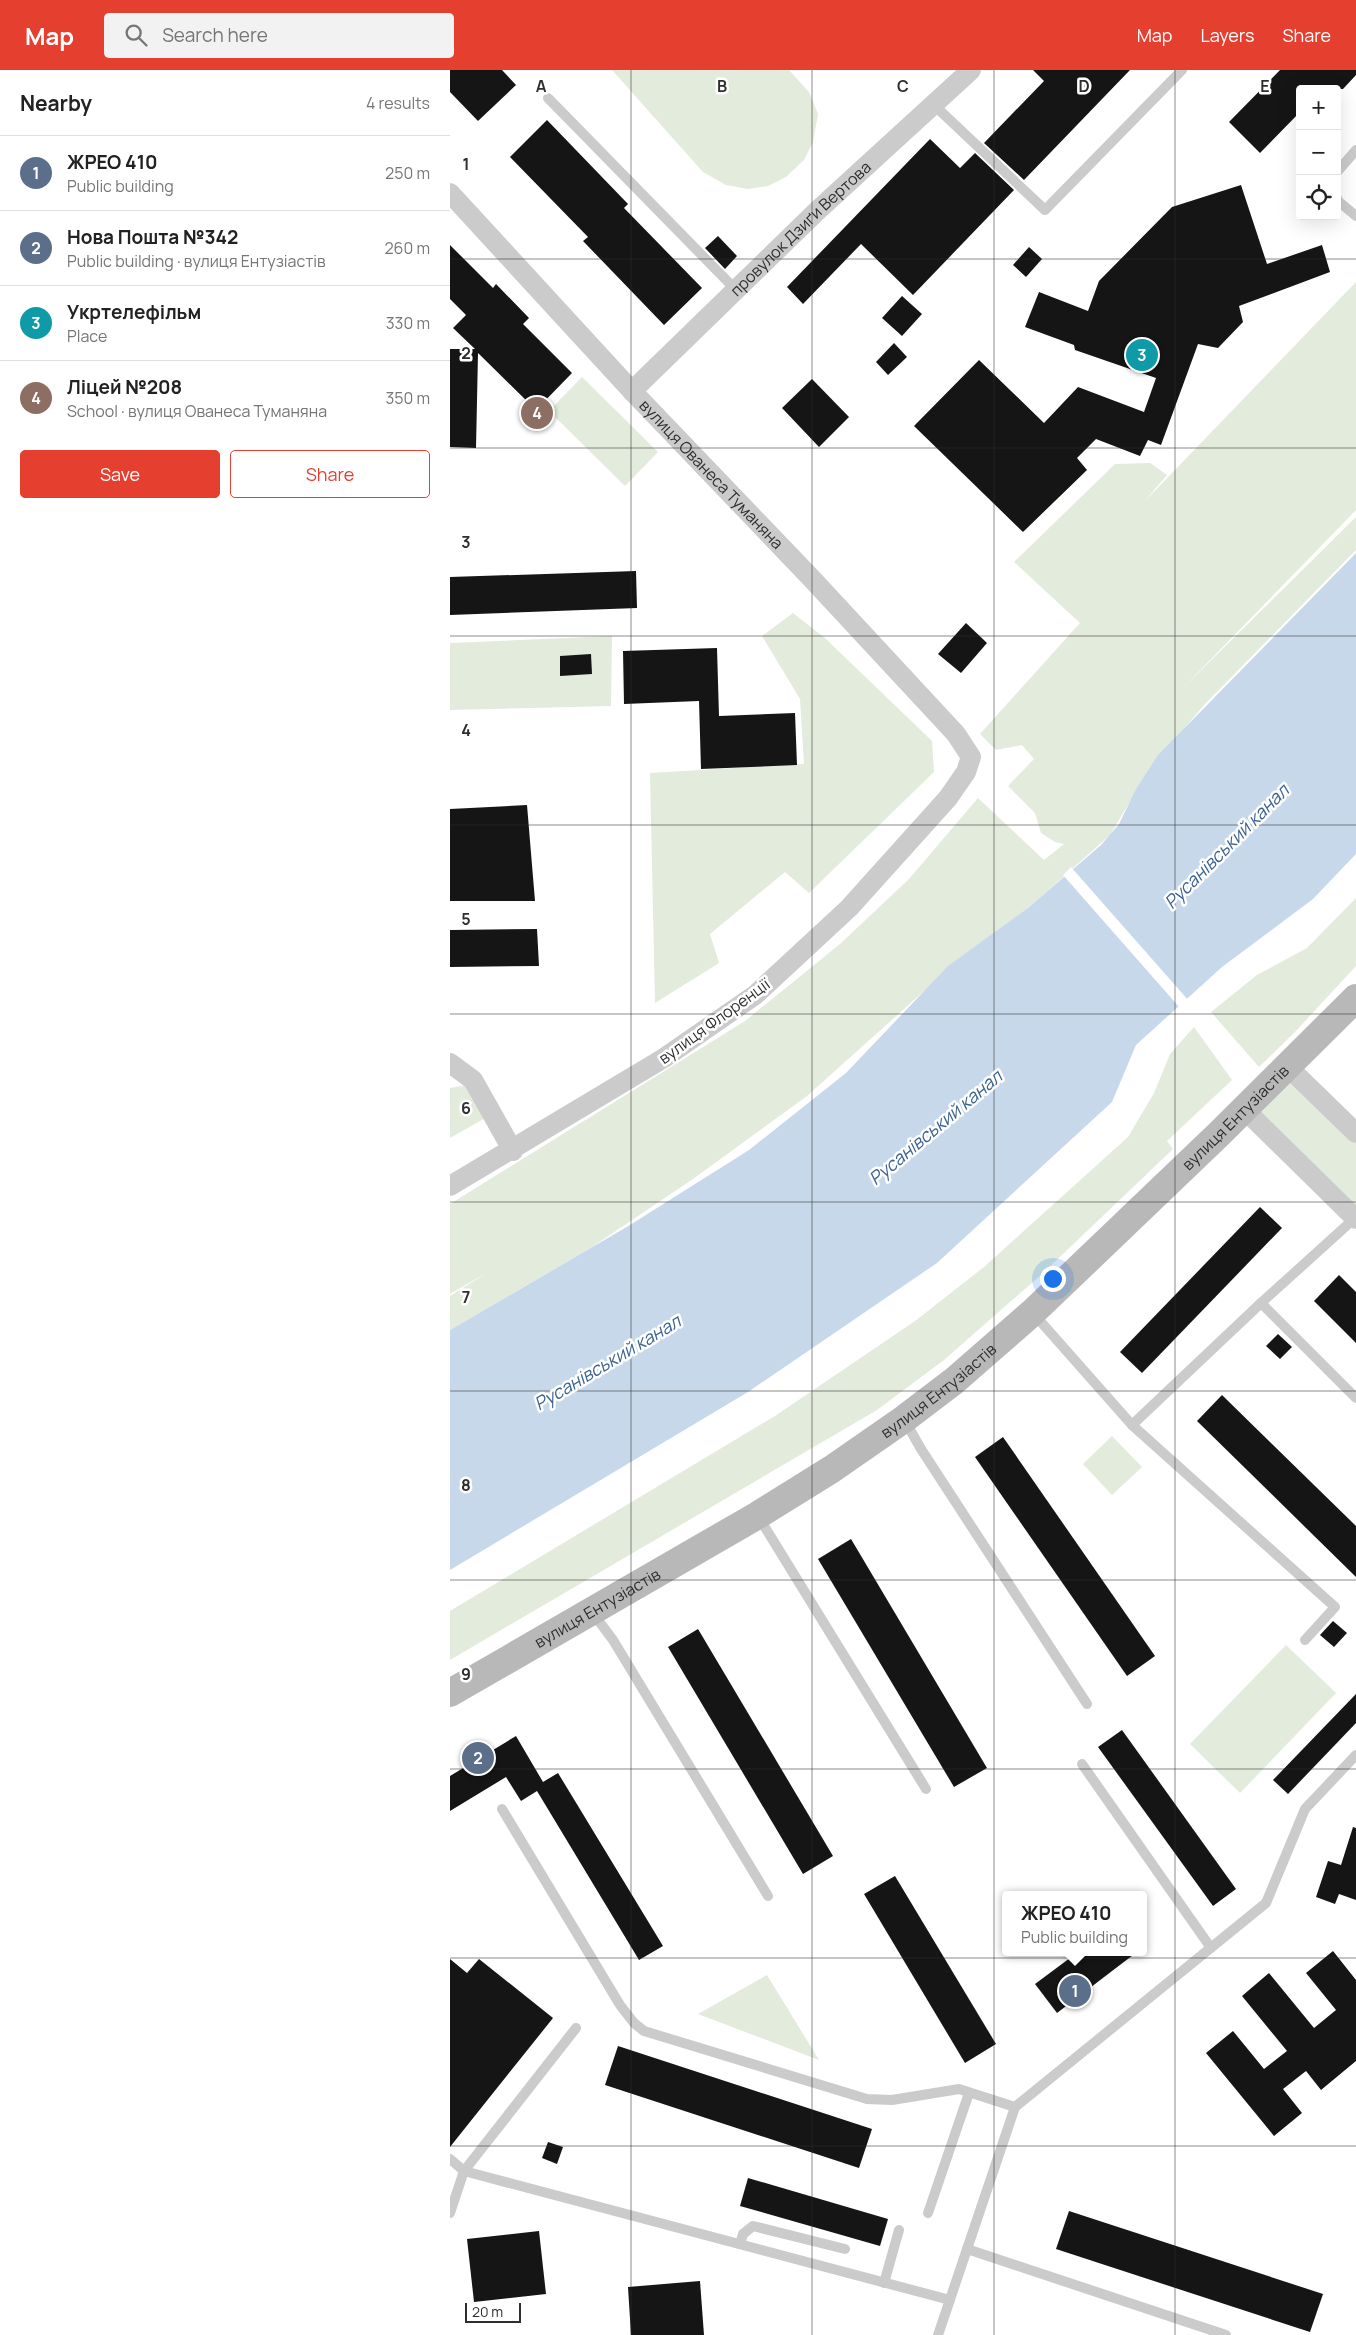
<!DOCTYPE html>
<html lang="en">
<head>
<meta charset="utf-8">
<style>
	:root { --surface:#fff; --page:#f2f2f2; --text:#222; --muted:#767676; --line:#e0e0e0; --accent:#e53f30 }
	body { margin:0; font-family:Manrope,sans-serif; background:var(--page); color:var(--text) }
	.controls { position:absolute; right:15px; top:15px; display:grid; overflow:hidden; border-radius:5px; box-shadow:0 5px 20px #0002 }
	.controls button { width:45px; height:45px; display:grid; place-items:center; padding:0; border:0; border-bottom:1px solid var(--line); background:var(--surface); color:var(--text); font:25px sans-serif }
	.scale { position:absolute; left:15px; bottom:12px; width:56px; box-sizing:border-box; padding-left:5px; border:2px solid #2e2e2e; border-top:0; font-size:14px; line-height:18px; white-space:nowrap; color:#2e2e2e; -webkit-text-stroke:4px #fff; paint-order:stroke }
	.you { position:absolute; left:602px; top:1208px; width:18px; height:18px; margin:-12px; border:4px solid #fff; border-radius:50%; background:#1a73e8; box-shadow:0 0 0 8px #1a73e833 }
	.badge { display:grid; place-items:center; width:32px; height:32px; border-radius:50%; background:var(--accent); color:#fff; font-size:16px; font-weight:700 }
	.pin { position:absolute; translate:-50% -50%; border:2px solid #fff; box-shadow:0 1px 5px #0006 }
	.popup { position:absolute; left:552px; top:1821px; width:145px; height:65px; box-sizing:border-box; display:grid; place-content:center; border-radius:5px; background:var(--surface); filter:drop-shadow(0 1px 4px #0005); font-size:16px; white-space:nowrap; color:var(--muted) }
	.popup b { font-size:19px; color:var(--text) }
	.popup::after { content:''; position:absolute; left:50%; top:100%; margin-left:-10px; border:10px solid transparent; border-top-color:var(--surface) }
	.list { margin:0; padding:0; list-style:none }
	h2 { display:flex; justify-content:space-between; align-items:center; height:65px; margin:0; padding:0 20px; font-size:21px }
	h2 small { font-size:16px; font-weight:400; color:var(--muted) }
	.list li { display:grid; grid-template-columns:32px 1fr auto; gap:15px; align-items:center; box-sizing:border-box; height:75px; padding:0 20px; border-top:1px solid var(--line) }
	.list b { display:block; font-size:19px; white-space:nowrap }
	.list p { margin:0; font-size:16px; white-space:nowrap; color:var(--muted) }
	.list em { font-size:16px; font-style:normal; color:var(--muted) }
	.actions { display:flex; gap:10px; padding:15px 20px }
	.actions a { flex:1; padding:11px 0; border:1px solid var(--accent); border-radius:5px; text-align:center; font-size:18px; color:var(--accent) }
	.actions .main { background:var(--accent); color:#fff }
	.icon { flex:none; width:28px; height:28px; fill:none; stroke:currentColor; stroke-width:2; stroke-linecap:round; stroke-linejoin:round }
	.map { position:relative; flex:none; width:906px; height:2265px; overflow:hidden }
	header { display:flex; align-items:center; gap:30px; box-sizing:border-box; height:70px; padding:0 25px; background:var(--accent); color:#fff }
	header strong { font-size:24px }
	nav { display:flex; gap:28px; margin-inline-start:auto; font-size:18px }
	.search { width:350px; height:45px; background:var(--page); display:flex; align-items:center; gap:12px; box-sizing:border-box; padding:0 18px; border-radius:5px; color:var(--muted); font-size:19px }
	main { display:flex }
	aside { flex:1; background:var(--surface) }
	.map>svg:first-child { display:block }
	.green { fill:#e2ebdc }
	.water { fill:#c8d8eb }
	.pier { fill:#fff }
	.building { fill:#151515 }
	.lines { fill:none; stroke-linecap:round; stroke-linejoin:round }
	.lane { stroke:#cbcbcb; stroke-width:10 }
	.street { stroke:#cbcbcb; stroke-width:20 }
	.secondary { stroke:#b8b8b8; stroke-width:28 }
	.grid { fill:none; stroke:#2e2e2e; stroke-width:1; stroke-opacity:0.55 }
	.labels { text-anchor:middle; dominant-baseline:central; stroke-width:5; stroke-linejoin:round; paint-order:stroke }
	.street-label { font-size:16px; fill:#2e2e2e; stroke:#fff }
	.water-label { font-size:18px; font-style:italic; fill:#3c6290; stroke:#fff }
	.grid-label { font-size:16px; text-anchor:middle; font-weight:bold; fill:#2e2e2e; stroke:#fff; stroke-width:5; stroke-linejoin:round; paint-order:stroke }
</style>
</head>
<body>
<header>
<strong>Map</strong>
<div class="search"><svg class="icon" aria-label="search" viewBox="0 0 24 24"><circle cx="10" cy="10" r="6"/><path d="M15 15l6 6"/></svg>Search here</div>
<nav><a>Map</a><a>Layers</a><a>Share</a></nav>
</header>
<main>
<aside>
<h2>Nearby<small>4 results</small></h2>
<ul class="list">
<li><span class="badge" style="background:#5c6f8a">1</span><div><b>ЖРЕО 410</b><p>Public building</p></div><em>250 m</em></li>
<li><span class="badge" style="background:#5c6f8a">2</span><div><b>Нова Пошта №342</b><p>Public building · вулиця Ентузіастів</p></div><em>260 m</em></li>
<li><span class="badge" style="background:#0f9aa8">3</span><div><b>Укртелефільм</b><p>Place</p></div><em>330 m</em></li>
<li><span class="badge" style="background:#8d6e63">4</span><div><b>Ліцей №208</b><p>School · вулиця Ованеса Туманяна</p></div><em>350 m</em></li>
</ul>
<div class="actions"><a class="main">Save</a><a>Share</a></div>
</aside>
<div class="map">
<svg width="906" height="2265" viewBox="0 0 906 2265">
	<rect width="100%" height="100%" fill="#fff"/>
	<!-- green -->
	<g class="green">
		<path d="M162,0H339L359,22L368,44L363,72L354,90L336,107L318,116L298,119L276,115L253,102Z"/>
		<path d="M906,212V440L732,619L906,447V480L755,634L700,698L660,765L584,833L473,922L357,1026L243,1109L142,1177L0,1260V1226L38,1202L0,1224V1134L295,951L390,874L459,809L528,728L594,790L614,774L605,772L591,763L585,743L558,716L584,689L572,675L546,680L530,664L630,553L564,492L665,394L700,393L717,405L694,432Z"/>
		<path d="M132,307L208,382L175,416L99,341Z"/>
		<path d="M343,543L376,569L482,671L484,702L359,823L335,802L260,864L269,893L205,933L200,703L354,694L350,629L312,566Z"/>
		<path d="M162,566L161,636L0,640V573Z"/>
		<path d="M906,828V896L844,963L809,997L761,942L807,905L857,878Z"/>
		<path d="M744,957L782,1010L717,1071L723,1079L592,1204L494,1290L427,1340L0,1590V1541L325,1346L465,1251L534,1197L678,1067L704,1023L720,984Z"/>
		<path d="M838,997L906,1063V1148L795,1040Z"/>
		<path d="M17,1015L37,1047L0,1068V1018Z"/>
		<path d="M662,1366L692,1397L662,1425L633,1394Z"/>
		<path d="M836,1575L886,1623L790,1723L740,1674Z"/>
		<path d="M317,1905L369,1990L248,1944Z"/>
	</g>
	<!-- water -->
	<path class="water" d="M906,483V784L863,829L772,897L686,975L662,1032L487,1193L298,1322L0,1500V1260L180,1155L299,1080L396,1003L498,896L578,838L651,775L669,754L686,719L708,685Z"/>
	<!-- pier -->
	<path class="pier" d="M621,797L739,931L730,938L613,805Z"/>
	<!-- building -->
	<g class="building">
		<path d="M0,0H52L66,15L28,51L0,22Z"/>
		<path d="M583,0H680L574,110L534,73L594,11Z"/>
		<path d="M830,0H906V5L893,19H850V42L810,83L779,52Z"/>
		<path d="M97,50L178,134L174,138L252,218L214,255L133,171L138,167L60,87Z"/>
		<path d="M480,69L510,98L525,83L564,120L463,225L411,174L353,234L337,217Z"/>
		<path d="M791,115L817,194L872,175L880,202L789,236L793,252L768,278L748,274L711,375L698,370L690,386L646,369L627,388L637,400L573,462L464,356L529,290L594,353L628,317L694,342L706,308L625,280L624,275L575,257L589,222L638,241L649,211L722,137Z"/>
		<path d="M268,166L287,186L275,199L255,178Z"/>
		<path d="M0,175L43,218L46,214L79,248L73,254L122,303L86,340L28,283L26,378L0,377V279H25L3,258L16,245L0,229Z"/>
		<path d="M579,177L592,189L576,207L563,195Z"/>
		<path d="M452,226L472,244L452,266L432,248Z"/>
		<path d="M444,273L457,287L438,305L426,292Z"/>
		<path d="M362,309L399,347L369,377L332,338Z"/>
		<path d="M186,501L187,538L0,545V507Z"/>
		<path d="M516,553L537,573L511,603L488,584Z"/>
		<path d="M267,578L269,646L345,643L347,695L251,699L249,631L174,634L173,581Z"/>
		<path d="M141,584L142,604L110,606V586Z"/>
		<path d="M77,735L85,831H0V739Z"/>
		<path d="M87,859L89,896L0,897V860Z"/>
		<path d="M810,1137L832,1158L692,1303L670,1282Z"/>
		<path d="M889,1205L906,1222V1273L864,1231Z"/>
		<path d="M828,1264L842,1277L830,1289L816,1276Z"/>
		<path d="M772,1325L906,1456V1507L747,1351Z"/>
		<path d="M553,1367L705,1586L677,1606L525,1387Z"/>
		<path d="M401,1469L537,1698L504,1717L368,1489Z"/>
		<path d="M883,1551L897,1563L884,1577L870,1565Z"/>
		<path d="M248,1559L383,1786L353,1804L218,1577Z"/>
		<path d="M906,1624V1653L838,1724L823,1710Z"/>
		<path d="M672,1660L786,1819L763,1836L648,1677Z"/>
		<path d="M66,1666L93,1712L108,1703L213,1876L189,1890L87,1721L71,1731L56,1707L0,1741V1706Z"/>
		<path d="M903,1757L906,1758V1830L889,1824L885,1834L866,1827L878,1791L891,1795Z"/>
		<path d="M445,1806L546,1974L515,1993L414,1824Z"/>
		<path d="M883,1881L906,1910V1991L871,2020L856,2001L833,2019L852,2043L824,2066L756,1983L783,1961L814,1999L837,1981L792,1926L819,1903L864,1958L886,1940L856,1903Z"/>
		<path d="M628,1882H687L607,1943L585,1914Z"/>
		<path d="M0,1889L17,1903L29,1889L103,1948L0,2077Z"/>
		<path d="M168,1976L422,2059L409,2098L155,2015Z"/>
		<path d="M98,2072L113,2077L107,2094L92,2088Z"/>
		<path d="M298,2108L438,2149L430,2176L290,2136Z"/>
		<path d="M619,2141L873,2224L860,2262L606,2179Z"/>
		<path d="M89,2161L96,2224L24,2232L17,2169Z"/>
		<path d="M250,2211L254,2265H181L178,2217Z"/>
	</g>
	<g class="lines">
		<!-- lane -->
		<g class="lane">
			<path d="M98,28L287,221"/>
			<path d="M484,35L595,140L732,0"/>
			<path d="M887,102L906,80"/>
			<path d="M887,128L888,131L906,146"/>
			<path d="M811,1233L906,1328"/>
			<path d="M583,1243L682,1355L885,1537L855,1570"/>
			<path d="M455,1351L471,1379L637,1634"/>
			<path d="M682,1355L811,1233L905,1148"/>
			<path d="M308,1446L476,1719"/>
			<path d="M142,1542L163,1570L318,1826"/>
			<path d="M632,1694L761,1878"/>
			<path d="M52,1739L170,1935L184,1953L194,1961L417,2029L442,2030L509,2019L565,2037"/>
			<path d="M0,2089L14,2101L500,2230"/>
			<path d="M0,2143L14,2101L126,1958"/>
			<path d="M478,2143L519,2023"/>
			<path d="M290,2174L293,2164L303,2156L395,2179"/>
			<path d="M517,2179L776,2265"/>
			<path d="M434,2213L449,2160"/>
			<path d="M488,2265L565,2037L816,1833L855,1739L906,1685"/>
		</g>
		<!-- street -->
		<g class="street">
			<path id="s1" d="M0,123L182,321L363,510L506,664L521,687L516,702L498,728L399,838L305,925L214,988L0,1116"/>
			<path id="s2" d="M182,321L367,141L521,0"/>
			<path d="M0,993L23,1010L63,1081"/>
			<path d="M838,997L906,1063"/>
			<path d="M795,1040L906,1149"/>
		</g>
		<!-- secondary -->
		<path class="secondary" id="s3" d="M0,1623L308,1445L382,1399L454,1349L504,1311L583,1242L770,1063L906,928"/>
	</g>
	<!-- grid -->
	<path class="grid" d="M181,0V2265M362,0V2265M544,0V2265M725,0V2265M0,189H906M0,378H906M0,566H906M0,755H906M0,944H906M0,1132H906M0,1321H906M0,1510H906M0,1699H906M0,1888H906M0,2076H906"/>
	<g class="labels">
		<!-- street labels -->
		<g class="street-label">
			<text stroke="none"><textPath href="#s2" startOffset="234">провулок Дзиґи Вертова</textPath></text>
			<text stroke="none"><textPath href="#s1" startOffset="384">вулиця Ованеса Туманяна</textPath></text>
			<text transform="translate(264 951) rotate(-36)">вулиця Флоренції</text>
			<text stroke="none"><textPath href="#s3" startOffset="979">вулиця Ентузіастів</textPath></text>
			<text stroke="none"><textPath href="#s3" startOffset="575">вулиця Ентузіастів</textPath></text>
			<text stroke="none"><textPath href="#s3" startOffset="170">вулиця Ентузіастів</textPath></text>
		</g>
		<!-- water labels -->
		<g class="water-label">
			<text transform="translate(776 776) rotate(-45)">Русанівський канал</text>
			<text transform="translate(485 1057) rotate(-40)">Русанівський канал</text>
			<text transform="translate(157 1292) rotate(-31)">Русанівський канал</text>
		</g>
	</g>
	<g class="grid-label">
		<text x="91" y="22">A</text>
		<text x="272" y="22">B</text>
		<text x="453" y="22">C</text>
		<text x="634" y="22">D</text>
		<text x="815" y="22">E</text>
		<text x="16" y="100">1</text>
		<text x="16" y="289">2</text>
		<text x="16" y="478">3</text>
		<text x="16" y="666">4</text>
		<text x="16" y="855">5</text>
		<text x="16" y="1044">6</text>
		<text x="16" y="1233">7</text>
		<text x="16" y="1421">8</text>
		<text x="16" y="1610">9</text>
	</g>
</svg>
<div class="controls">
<button>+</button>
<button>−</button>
<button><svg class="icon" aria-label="locate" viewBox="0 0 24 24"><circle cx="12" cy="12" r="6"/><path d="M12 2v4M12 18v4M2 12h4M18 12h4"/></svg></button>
</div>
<div class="scale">20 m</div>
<div class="you"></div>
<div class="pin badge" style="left:625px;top:1921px;background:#5c6f8a">1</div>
<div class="popup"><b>ЖРЕО 410</b>Public building</div>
<div class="pin badge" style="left:28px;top:1688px;background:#5c6f8a">2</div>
<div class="pin badge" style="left:692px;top:285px;background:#0f9aa8">3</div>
<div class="pin badge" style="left:87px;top:343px;background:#8d6e63">4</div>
</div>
</main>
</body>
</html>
